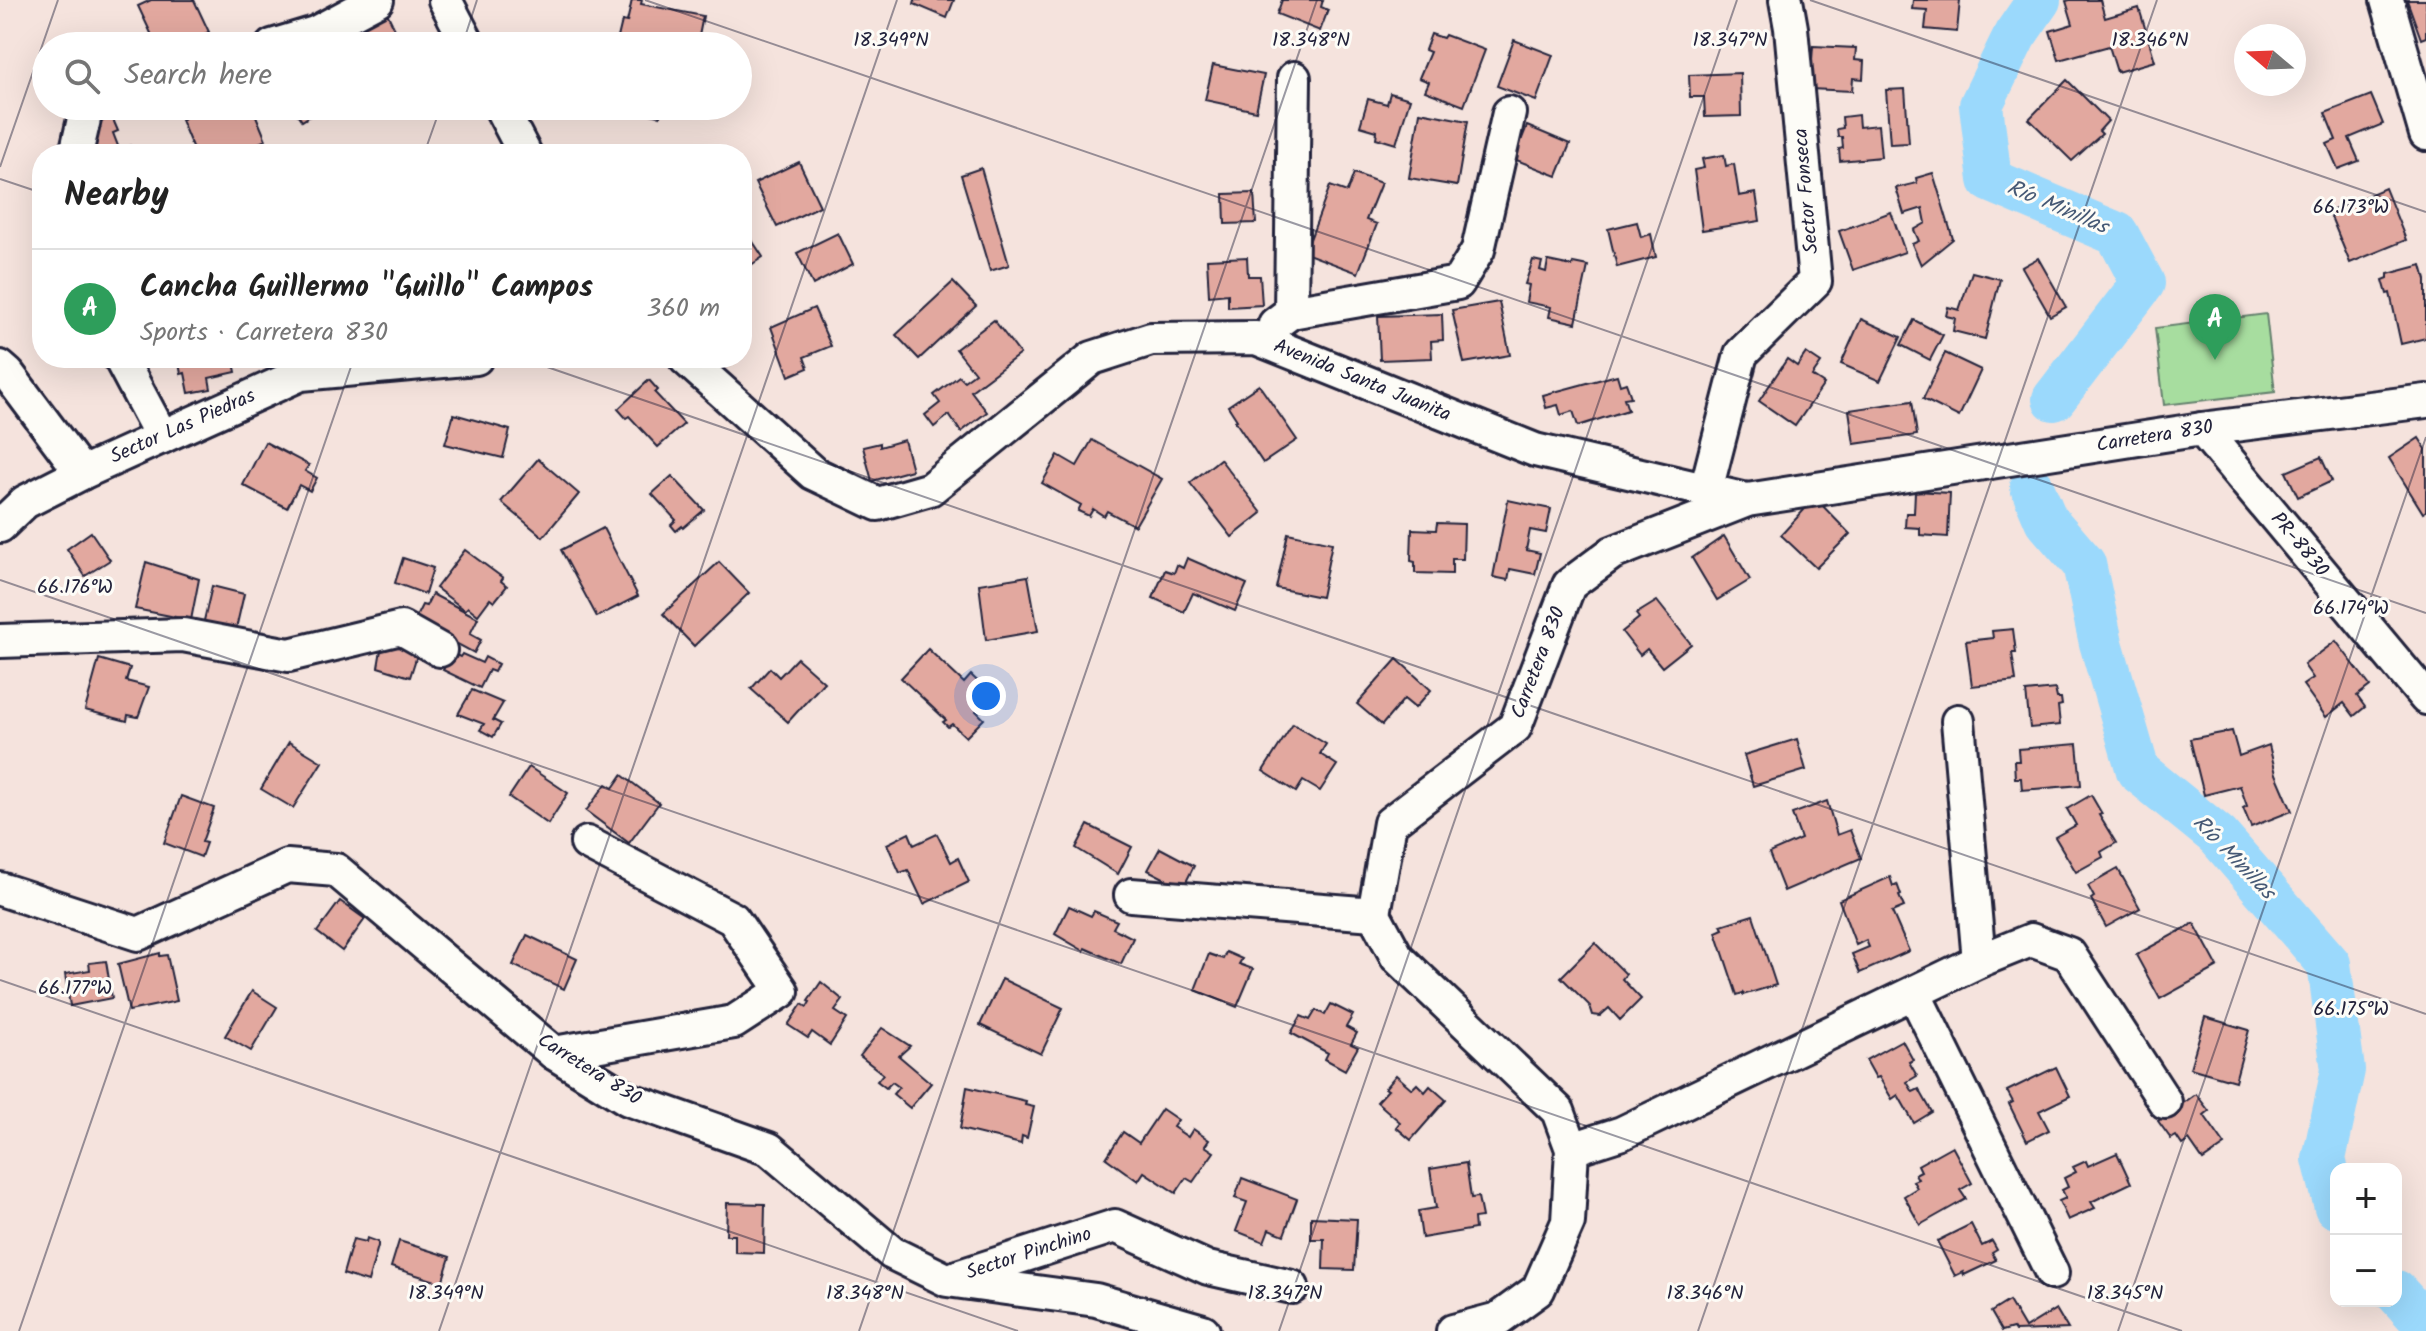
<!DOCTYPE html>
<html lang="en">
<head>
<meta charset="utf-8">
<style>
	:root { --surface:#fff; --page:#f2f2f2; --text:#222; --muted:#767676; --line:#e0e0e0; --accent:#d1495b }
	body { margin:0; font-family:Kalam,sans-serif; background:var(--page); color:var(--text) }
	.controls { position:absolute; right:24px; bottom:24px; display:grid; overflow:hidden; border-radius:16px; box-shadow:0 8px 32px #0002 }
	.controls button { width:72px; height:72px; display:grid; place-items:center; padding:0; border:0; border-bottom:2px solid var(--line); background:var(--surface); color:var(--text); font:40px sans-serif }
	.compass { position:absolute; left:2234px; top:24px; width:72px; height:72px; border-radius:50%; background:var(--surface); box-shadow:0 8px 32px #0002; rotate:289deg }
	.you { position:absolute; left:986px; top:696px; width:28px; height:28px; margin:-20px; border:6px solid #fff; border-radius:50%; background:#1a73e8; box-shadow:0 0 0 12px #1a73e833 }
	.badge { display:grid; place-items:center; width:52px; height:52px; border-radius:50%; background:var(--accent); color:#fff; font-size:26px; font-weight:700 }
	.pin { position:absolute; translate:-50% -66px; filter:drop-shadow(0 2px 4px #0008) }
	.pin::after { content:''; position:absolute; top:42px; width:28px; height:24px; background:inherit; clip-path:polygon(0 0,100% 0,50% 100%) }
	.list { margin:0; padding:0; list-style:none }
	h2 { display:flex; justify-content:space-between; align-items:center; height:104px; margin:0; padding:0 32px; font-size:34px }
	h2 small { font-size:26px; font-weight:400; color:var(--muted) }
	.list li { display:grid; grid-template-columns:52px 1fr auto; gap:24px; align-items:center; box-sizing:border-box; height:120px; padding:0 32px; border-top:2px solid var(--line) }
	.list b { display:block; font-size:30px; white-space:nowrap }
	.list p { margin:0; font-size:26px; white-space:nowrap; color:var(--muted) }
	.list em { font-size:26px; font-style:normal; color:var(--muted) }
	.icon { flex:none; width:44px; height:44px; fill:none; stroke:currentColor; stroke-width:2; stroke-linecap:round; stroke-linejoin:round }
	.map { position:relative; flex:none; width:2426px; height:1331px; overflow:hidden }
	.search { position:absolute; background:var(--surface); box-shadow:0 8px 32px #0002; left:32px; top:32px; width:720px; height:88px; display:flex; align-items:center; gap:20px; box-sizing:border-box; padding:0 28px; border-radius:44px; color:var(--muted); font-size:30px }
	.panel { position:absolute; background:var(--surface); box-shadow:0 8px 32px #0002; left:32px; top:144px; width:720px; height:224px; border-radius:32px }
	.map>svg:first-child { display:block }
	.green { fill:#a7dd9f; stroke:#64806d; stroke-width:2 }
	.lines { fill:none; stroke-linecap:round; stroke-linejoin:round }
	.river { stroke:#9bd9fc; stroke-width:44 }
	.building { fill:#e2a89f; stroke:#22223b; stroke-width:2 }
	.minor-casing { stroke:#22223b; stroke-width:38 }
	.minor { stroke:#fdfcf7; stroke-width:32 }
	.ticks { fill:none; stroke:#22223b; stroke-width:2; stroke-opacity:0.45 }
	.labels { text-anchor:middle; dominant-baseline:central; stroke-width:6; stroke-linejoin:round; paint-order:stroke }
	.street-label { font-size:20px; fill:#22223b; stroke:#fdfcf7 }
	.water-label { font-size:22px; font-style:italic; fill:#465975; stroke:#fdfcf7 }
	.ticks-label { font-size:20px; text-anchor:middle; fill:#22223b; stroke:#fdfcf7; stroke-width:6; stroke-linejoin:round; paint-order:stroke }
</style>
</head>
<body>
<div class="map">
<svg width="2426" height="1331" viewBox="0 0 2426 1331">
	<rect width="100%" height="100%" fill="#f5e3dd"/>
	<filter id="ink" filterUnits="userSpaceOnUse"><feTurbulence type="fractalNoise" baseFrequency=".0125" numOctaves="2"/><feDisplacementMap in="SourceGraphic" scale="16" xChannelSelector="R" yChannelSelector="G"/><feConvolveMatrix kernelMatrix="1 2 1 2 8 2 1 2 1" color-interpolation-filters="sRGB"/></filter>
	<g filter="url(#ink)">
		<!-- green -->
		<path class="green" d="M2266,314L2275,392L2164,405L2155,328Z"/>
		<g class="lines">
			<!-- river -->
			<g class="river">
				<path d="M2039,0L2015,35L1981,105L1990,180L2117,234L2143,283L2054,399"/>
				<path d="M2032,487L2046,520L2084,564L2101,643L2138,771L2218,836L2329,964L2343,1070L2324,1159L2336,1207"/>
				<path d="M2396,1292L2426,1325"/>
			</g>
		</g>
		<!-- building -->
		<g class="building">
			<path d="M151,0H194L209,32L178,46H157L138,6Z"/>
			<path d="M632,0H642L641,4L703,16L697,46H616L622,21L627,22Z"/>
			<path d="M915,0H954L947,18L914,4Z"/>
			<path d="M1282,0H1323L1321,7L1328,10L1320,31L1277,14Z"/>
			<path d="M1913,0H1960L1957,32L1925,29L1927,10L1912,9Z"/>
			<path d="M2070,0H2100L2105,18L2139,8L2155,61L2117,72L2109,46L2059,60L2050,31L2073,24L2066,1Z"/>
			<path d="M2407,0H2426V37L2421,39Z"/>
			<path d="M387,13L403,46H338L334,38Z"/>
			<path d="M1431,34L1443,38L1445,35L1485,50L1464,106L1425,91L1429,82L1419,78L1430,52L1425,50Z"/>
			<path d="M1514,40L1553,55L1536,101L1497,86Z"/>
			<path d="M1813,46L1856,48L1855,60L1864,61L1863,79L1853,78L1852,91L1810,89Z"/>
			<path d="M1213,65L1264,75L1256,111L1205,100Z"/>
			<path d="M1740,73L1741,116L1705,117L1704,97H1690L1689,75Z"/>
			<path d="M2067,80L2108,121L2099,131L2102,134L2072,161L2029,119Z"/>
			<path d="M1905,89L1909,143L1890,144L1886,90Z"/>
			<path d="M1390,93L1410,99L1396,144L1376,138L1377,131L1360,126L1368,99L1387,104Z"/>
			<path d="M2371,95L2383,124L2349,138L2359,161L2338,169L2327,144L2336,140L2325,113Z"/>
			<path d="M206,106H252L266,140L232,154H195L181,120Z"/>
			<path d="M292,106H325L302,121Z"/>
			<path d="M613,106H662L660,116Z"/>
			<path d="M1420,112L1468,121L1457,186L1409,178Z"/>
			<path d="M1858,115L1859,127L1878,125L1881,157L1840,161L1839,149L1843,148L1842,137H1838L1837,129L1843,128L1842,117Z"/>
			<path d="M112,117L118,131L113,133L120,151L130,146L133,154H93L83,129Z"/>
			<path d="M1527,126L1570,144L1557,176L1514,159Z"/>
			<path d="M1724,155L1726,166L1734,164L1739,196L1756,193L1760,221L1702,230L1694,170L1704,168L1702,159Z"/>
			<path d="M799,162L820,206L777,227L755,183Z"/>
			<path d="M981,168L1009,265L990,271L961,175Z"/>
			<path d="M1354,173L1381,183L1366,220L1377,224L1358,273L1305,253L1330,186L1347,192Z"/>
			<path d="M1933,173L1953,239L1921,265L1912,244L1919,241L1914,230L1926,223L1923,208L1904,214L1896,188L1917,183L1916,178Z"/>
			<path d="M2385,188L2406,240L2350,263L2329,212Z"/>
			<path d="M1254,193L1256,223L1225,224L1224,194Z"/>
			<path d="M1891,212L1905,252L1853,270L1839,231Z"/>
			<path d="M1637,222L1641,237L1651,234L1656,257L1617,267L1608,229Z"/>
			<path d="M742,225L763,257L742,271Z"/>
			<path d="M838,233L853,264L813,285L797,253Z"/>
			<path d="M1247,257L1248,276H1260L1262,305L1228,307V294L1209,296L1207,259Z"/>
			<path d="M2038,258L2066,307L2050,316L2022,267Z"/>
			<path d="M1533,260L1542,262L1540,270L1546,272L1548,261L1572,266L1573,263L1588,266L1576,323L1549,317L1551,307L1526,302L1529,285L1525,284Z"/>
			<path d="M2422,265L2426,280V338L2401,344L2390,293L2387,294L2383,280L2388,278V274Z"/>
			<path d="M1972,272L2000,279L1985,339L1953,331L1955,318L1946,316L1948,307L1959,310Z"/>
			<path d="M953,282L976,306L919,359L896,335Z"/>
			<path d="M1499,302L1510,355L1464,363L1452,310Z"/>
			<path d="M814,308L831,346L804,357L808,368L789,376L771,327Z"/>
			<path d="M1442,314L1443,340L1431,341L1432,358L1380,360L1378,316Z"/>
			<path d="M1861,319L1901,337L1880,381L1841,364Z"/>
			<path d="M994,320L1020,354L971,391L987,412L961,432L949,415L934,427L925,415L940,403L934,395L959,376L964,381L975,373L956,349Z"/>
			<path d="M1914,320L1943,335L1930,360L1901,345Z"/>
			<path d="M1806,353L1821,363L1812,376L1824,384L1795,426L1759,401L1787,359L1797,366Z"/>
			<path d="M1945,353L1981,370L1959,417L1923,399Z"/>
			<path d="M178,358H233L236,372L209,378L211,389L189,393L185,373L181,374Z"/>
			<path d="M1617,375L1620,385L1626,383L1631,397L1624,398L1628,410L1578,426L1573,411L1561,415L1558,405L1546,408L1543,395Z"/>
			<path d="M649,380L658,390L655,393L684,424L658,447L629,416L626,418L618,409Z"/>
			<path d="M1259,385L1297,440L1263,463L1235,421L1237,420L1228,406Z"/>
			<path d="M1912,401L1917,435L1854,444L1849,410Z"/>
			<path d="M454,414L510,430L503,458L445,444Z"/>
			<path d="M2419,438L2426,449V511L2423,513L2389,458Z"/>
			<path d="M904,440L912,470L872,481L863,447L880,443V447Z"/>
			<path d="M1092,440L1162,479L1135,526L1107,511L1104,516L1093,509L1089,516L1078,511L1081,505L1042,483L1058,455L1077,466Z"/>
			<path d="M265,442L309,465L305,471L317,478L310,491L299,485L287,508L243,485Z"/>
			<path d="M2321,457L2332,481L2298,497L2286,472Z"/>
			<path d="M538,459L579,494L543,537L501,502Z"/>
			<path d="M1220,459L1262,513L1232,537L1190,483Z"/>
			<path d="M672,476L704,510L683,528L682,526L676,531L671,525L676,520L652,494Z"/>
			<path d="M1915,491L1950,493L1948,537L1920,535V528L1905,527L1906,513H1914Z"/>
			<path d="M1815,498L1850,534L1816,568L1781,535Z"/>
			<path d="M1508,500L1551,509L1546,533L1530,530L1526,550L1540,553L1535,574L1510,569L1508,580L1493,577Z"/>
			<path d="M1437,523L1464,524L1463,559H1452V574L1415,573V562L1411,561L1412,529L1436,530Z"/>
			<path d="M603,528L638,596L597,617L561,550Z"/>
			<path d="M91,532L110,560L85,576L67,549Z"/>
			<path d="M1288,533L1332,543L1321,597L1276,588Z"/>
			<path d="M1724,536L1750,580L1717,600L1692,558Z"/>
			<path d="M465,550L503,578L501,581L507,586L494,602L490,599L478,615L468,607L465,610L436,588Z"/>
			<path d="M403,558L433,568L425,594L395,583Z"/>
			<path d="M1187,558L1247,584L1235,611L1193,593L1184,612L1153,598L1165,570L1174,573L1177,565L1183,568Z"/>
			<path d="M146,562L199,579L191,620L135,609Z"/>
			<path d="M719,562L749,593L694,646L663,614Z"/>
			<path d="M1028,576L1038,631L986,640L979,584Z"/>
			<path d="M212,586L244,594L235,633L203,625Z"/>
			<path d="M432,594L478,618L470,634L481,640L474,653L426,627L428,623L416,617L422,605L426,606Z"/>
			<path d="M1657,601L1691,644L1662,667L1647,649L1640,655L1622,632L1639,618L1636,614Z"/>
			<path d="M2013,629L2016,653H2012L2016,681L1972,686L1966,641L1993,638L1992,631Z"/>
			<path d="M383,638L419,649L410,677L378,667Z"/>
			<path d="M2336,641L2370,686L2357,696L2365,707L2354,716L2344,703L2326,717L2303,685L2313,678L2304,665Z"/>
			<path d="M928,649L964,683L971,675L991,694L976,711L984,719L966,737L952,724L948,727L943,722L946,720L901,678Z"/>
			<path d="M452,653L460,657L462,654L482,663L485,657L498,664L494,672L489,670L480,688L443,670Z"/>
			<path d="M797,658L824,682L788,722L751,689L770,668L779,677Z"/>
			<path d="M99,659L130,668L126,681L149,687L138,717L128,715L127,721L85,710Z"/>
			<path d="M1397,659L1431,690L1415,708L1404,699L1382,725L1357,704Z"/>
			<path d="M2055,689L2057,698H2061L2062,705L2058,706L2060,725L2030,728L2026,692Z"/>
			<path d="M472,690L503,703L493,720L501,724L493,737L480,730L484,724L458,714Z"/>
			<path d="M1293,724L1326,744L1320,754L1337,765L1320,791L1303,781L1296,792L1263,771Z"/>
			<path d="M2232,731L2239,756L2269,745L2276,774L2292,811L2251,827L2243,808L2247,806L2240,786L2204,795L2190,739Z"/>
			<path d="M1797,739L1806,770L1753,786L1744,755Z"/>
			<path d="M289,742L322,762L293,808L261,789Z"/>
			<path d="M2077,744L2081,785L2022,790L2021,778H2015L2014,761H2019L2018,749Z"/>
			<path d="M529,767L568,793L548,824L509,797Z"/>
			<path d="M622,775L659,803L629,843L586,811L606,784L613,788Z"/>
			<path d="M2091,795L2102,814L2099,815L2116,843L2101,852L2103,857L2076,872L2055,837L2076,825L2067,809Z"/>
			<path d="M181,796L214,808L202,842L206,843L201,857L164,843Z"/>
			<path d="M1827,801L1837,835L1850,830L1861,858L1784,891L1769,853L1801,839L1792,814Z"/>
			<path d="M1088,825L1132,847L1118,874L1076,848Z"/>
			<path d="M909,833L914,845L937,834L951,862L958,858L969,882L924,904L908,870L900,873L887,844Z"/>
			<path d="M1160,848L1194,866L1183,888L1148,870Z"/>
			<path d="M2118,869L2140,908L2106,927L2091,899L2094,897L2088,886Z"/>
			<path d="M1890,877L1893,886L1897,884L1901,895L1899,896L1904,907L1892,912L1909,951L1860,973L1852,954L1869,947L1866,940L1856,945L1839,900Z"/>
			<path d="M340,901L365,919L342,951L317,932Z"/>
			<path d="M1069,906L1091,916L1094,911L1117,921L1113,928L1133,938L1121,964L1085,948L1084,951L1055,934Z"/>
			<path d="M1753,915L1776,985L1743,995V993L1737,995L1716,932L1723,929L1721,925Z"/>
			<path d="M2194,923L2218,967L2160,999L2136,955Z"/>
			<path d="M527,935L577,959L564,989L513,965Z"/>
			<path d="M1595,943L1626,974L1622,979L1641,999L1620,1020L1609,1008L1600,1016L1593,1015L1590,1006L1561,977Z"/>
			<path d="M1226,952L1242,959L1239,964L1253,969L1237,1007L1195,990L1209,954L1223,959Z"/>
			<path d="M160,953V956L167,955L177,1001L129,1011L118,964Z"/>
			<path d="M106,961L112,998L70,1006L65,974L90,970L89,963Z"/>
			<path d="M1002,979L1063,1008L1041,1054L980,1025Z"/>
			<path d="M821,982L843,1000L835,1011L847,1019L830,1045L812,1032L808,1038L788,1025L802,1004L807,1007L810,1002L808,1001Z"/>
			<path d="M252,991L277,1007L251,1051L225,1036Z"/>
			<path d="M1331,1004L1353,1015L1346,1027L1357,1033L1351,1044L1358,1047L1345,1070L1325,1059L1328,1053L1291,1033L1301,1016L1310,1020L1316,1010L1325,1015Z"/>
			<path d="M2205,1017L2249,1030L2235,1081L2190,1068Z"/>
			<path d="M882,1028L910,1046L899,1056L931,1083L910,1108L893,1094L899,1087L892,1082L886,1088L877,1081L883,1074L860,1056Z"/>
			<path d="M1902,1040L1913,1060L1909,1062L1917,1076L1907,1082L1913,1092L1919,1089L1932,1112L1914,1123L1898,1095L1892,1099L1879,1077L1876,1078L1866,1060Z"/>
			<path d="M2056,1067L2070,1096L2039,1111L2049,1130L2027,1141L2009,1104L2013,1102L2007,1091Z"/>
			<path d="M1396,1075L1412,1089L1417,1084L1425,1092L1430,1086L1446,1100L1411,1140L1396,1127L1400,1122L1377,1102L1388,1090L1385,1088Z"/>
			<path d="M967,1087L1026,1101L1025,1105L1034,1107L1027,1138L1022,1136L1021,1144L960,1129Z"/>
			<path d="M2196,1094L2209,1111L2204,1115L2225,1145L2203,1160L2189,1140L2182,1145L2176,1136L2171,1139L2158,1121Z"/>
			<path d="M1162,1109L1178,1120L1173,1127L1188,1137L1193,1129L1209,1140L1205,1146L1214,1152L1193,1182L1186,1178L1176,1193L1144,1172L1138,1181L1106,1158L1123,1132L1139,1143Z"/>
			<path d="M1952,1146L1972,1183L1960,1190L1966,1199L1920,1225L1904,1196L1917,1188L1913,1181L1918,1179L1915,1174L1921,1171L1918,1165Z"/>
			<path d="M2117,1153L2131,1183L2091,1202L2095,1208L2068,1220L2059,1201L2066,1198L2062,1190L2068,1187L2064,1178L2076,1172L2073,1167L2086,1161L2088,1166Z"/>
			<path d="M1466,1163L1471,1198L1478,1197L1482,1217L1474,1218L1475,1229L1422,1238L1418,1211L1436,1208L1430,1169Z"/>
			<path d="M1242,1178L1297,1199L1284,1235L1269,1229L1264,1242L1236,1231L1247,1202L1235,1198Z"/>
			<path d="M727,1203L765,1204L764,1253L735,1252V1235H726Z"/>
			<path d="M1311,1217L1357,1219L1354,1270L1323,1269L1324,1239H1311Z"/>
			<path d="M1971,1224L1982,1246L1992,1241L1997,1250L1992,1253L1996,1260L1964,1275L1963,1272L1955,1276L1937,1241Z"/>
			<path d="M367,1238L378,1242V1246L368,1282L343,1274L353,1239L366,1242Z"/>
			<path d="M399,1241L450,1257L442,1283L391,1267Z"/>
			<path d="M2009,1301L2025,1328L2056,1309L2068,1329L2015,1331L2013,1328L2002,1331L1991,1312Z"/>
		</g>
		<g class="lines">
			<defs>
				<g id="minor">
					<path d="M445,0L469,46"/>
					<path d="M2387,0L2426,134"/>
					<path d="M272,46L315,33L377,0"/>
					<path d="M500,106L525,154"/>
					<path d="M76,154L87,106"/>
					<path d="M1291,312L1458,283L1478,250L1509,113"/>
					<path d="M1275,324L1291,312L1294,78"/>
					<path d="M120,358L162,437"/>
					<path d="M685,358L813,473L878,504L930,489L1092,358L1151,339L1256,338L1535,450L1747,500"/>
					<path d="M0,367L8,374L82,473"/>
					<path d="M2202,429L2426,698"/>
					<path d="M1706,490L1741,354L1815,281L1791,28L1786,0"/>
					<path d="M0,526L25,502L82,473L301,374L476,358"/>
					<path d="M0,641L183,635L289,655L401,628L440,650"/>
					<path d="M1958,721L1979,961"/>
					<path d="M0,889L138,934L287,866L336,870L554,1053L628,1099L769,1149L892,1253L947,1280L1096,1300L1203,1331"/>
					<path d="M1131,895L1374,914"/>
					<path d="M1914,993L2052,1273"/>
					<path d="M554,1053L734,1022L782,991L733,919L587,843"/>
					<path d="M1572,1149L1622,1133L1979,961L2031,940L2069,954L2165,1102"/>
					<path d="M957,1277L1115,1226L1208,1268L1292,1287"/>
					<path d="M1453,1331L1498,1319L1538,1290L1568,1222L1572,1149L1558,1111L1397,957L1374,914L1390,823L1515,727L1569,585L1612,553L1747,500L2202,429L2426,401"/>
				</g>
			</defs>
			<!-- minor casing -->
			<use href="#minor" class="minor-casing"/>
			<!-- minor -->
			<use href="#minor" class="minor"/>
		</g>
	</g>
	<!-- ticks -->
	<path class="ticks" d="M645,0L2426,613M1810,0L2426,212M462,46L477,0M424,154L441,106M0,167L58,0M0,179L42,193M521,358L2426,1014M0,580L2182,1331M0,980L1018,1331M19,1331L354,358M439,1331L897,0M859,1331L1317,0M1279,1331L1737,0M1698,1331L2157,0M2118,1331L2426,437"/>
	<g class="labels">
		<!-- street labels -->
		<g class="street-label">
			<text transform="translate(1807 191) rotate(-95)">Sector Fonseca</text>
			<text transform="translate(1362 381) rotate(22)">Avenida Santa Juanita</text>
			<text transform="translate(183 427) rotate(-24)">Sector Las Piedras</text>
			<text transform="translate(2155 437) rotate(-9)">Carretera 830</text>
			<text transform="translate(2299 545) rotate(50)">PR-8830</text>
			<text transform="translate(1539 663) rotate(-69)">Carretera 830</text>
			<text transform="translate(589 1070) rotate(32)">Carretera 830</text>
			<text transform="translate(1029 1254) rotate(-18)">Sector Pinchino</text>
		</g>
		<!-- water labels -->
		<g class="water-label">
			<text transform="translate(2057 208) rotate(23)">Río Minillas</text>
			<text transform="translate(2233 858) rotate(46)">Río Minillas</text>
		</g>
	</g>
	<g class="ticks-label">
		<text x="891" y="46">18.349°N</text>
		<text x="1311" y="46">18.348°N</text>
		<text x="1730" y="46">18.347°N</text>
		<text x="2150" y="46">18.346°N</text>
		<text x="2351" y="213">66.173°W</text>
		<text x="75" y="593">66.176°W</text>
		<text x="2351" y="614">66.174°W</text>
		<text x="75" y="994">66.177°W</text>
		<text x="2351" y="1015">66.175°W</text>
		<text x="446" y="1299">18.349°N</text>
		<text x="865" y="1299">18.348°N</text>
		<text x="1285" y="1299">18.347°N</text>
		<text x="1705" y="1299">18.346°N</text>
		<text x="2125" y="1299">18.345°N</text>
	</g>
</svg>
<div class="controls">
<button>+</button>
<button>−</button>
</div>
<svg class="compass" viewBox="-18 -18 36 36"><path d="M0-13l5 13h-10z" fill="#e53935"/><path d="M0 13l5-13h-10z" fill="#767676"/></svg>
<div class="you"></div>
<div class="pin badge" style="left:2215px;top:360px;background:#2e9e5b">A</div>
<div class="search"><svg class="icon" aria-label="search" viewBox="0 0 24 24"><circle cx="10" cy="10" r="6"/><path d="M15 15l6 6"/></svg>Search here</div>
<section class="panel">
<h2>Nearby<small></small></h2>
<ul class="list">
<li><span class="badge" style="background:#2e9e5b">A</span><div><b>Cancha Guillermo &quot;Guillo&quot; Campos</b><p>Sports · Carretera 830</p></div><em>360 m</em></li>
</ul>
</section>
</div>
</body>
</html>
